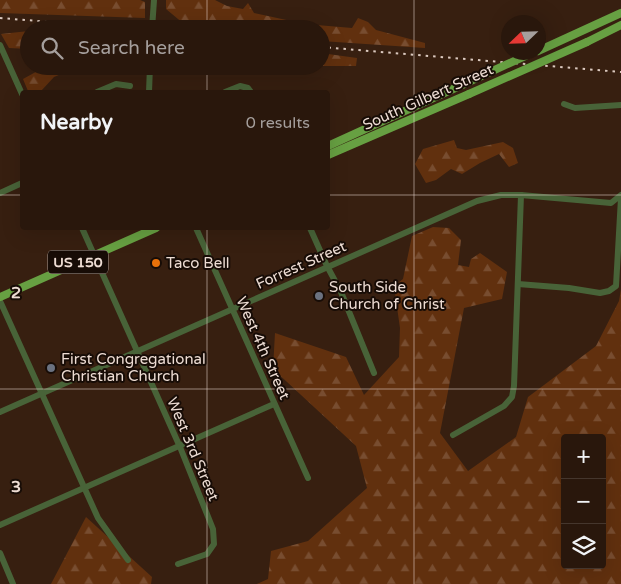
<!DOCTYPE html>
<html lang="en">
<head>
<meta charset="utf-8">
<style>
	:root { --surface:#29170c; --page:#312015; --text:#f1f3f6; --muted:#a59f9d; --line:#45362d }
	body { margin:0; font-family:"Varela Round",sans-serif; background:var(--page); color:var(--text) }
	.controls { position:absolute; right:15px; bottom:15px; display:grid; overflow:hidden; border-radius:5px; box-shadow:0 5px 20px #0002 }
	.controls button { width:45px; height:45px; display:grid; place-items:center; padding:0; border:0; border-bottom:1px solid var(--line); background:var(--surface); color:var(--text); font:25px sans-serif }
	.compass { position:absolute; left:501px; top:15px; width:45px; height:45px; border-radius:50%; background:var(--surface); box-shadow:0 5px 20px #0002; rotate:247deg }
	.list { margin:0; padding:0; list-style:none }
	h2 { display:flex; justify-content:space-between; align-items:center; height:65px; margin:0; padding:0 20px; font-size:21px }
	h2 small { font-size:16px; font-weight:400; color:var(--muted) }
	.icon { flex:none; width:28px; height:28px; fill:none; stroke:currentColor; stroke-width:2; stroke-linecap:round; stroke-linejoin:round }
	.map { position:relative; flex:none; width:621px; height:584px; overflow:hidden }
	.search { position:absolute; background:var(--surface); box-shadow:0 5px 20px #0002; left:20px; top:20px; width:310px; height:55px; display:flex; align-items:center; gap:12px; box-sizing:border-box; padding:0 18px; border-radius:28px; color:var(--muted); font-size:19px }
	.panel { position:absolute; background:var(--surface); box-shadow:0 5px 20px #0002; left:20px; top:90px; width:310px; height:140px; border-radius:5px }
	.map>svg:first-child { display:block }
	.forest { fill:url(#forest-firs); fill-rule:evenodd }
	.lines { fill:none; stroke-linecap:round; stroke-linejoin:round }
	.minor { stroke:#486338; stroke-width:6 }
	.major { stroke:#67a042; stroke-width:8 }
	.rail { stroke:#dbc9bf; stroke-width:2; stroke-dasharray:2.5 5; stroke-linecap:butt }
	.major-bridge { stroke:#67a042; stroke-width:8 }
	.grid { fill:none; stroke:#eddcd3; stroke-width:1; stroke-opacity:0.55 }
	.food-dot { fill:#e8710a; stroke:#170c06; stroke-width:2 }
	.worship-dot { fill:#6b7280; stroke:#170c06; stroke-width:2 }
	.labels { text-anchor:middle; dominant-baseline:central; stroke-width:4; stroke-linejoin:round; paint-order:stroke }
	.shield { fill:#170c06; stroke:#ad9e96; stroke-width:1 }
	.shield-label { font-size:14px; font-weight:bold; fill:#eddcd3 }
	.street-label { font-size:15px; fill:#eddcd3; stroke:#170c06 }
	.poi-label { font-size:15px; fill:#eddcd3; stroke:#170c06; text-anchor:start }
	.grid-label { font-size:16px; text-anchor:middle; font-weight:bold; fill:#eddcd3; stroke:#170c06; stroke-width:4; stroke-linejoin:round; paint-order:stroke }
</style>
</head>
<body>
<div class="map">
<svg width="621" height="584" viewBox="0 0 621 584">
	<defs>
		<pattern id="forest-firs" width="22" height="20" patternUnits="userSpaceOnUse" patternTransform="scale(1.25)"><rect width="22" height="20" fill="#61300e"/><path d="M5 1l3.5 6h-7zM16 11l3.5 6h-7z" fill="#784d30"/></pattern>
	</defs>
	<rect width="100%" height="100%" fill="#371f10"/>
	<!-- forest -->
	<g class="forest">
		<path d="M0,0H140L145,2V18L0,13Z"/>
		<path d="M166,0H215L227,6L243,9L248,3L254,13L305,24L352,28L358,18L368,22L376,30L425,43V48L321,41V29H190L166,9Z"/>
		<path d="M29,31V49L9,48L1,34Z"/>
		<path d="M321,53L357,58L356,66H257H321Z"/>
		<path d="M42,66H80L54,77L41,91H28L23,79L43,68Z"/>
		<path d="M454,140L457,148L466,150L503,142L513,148L518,163L509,167L499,154L480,163L462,174L451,169L436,180L426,183L415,164L423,149Z"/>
		<path d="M433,227L449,228L461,240L458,265L469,267L471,259L480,253L507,272L502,299L464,308L440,433L468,471L516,437L528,397L596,346L619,301L621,289V584H257L268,579L271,551L308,541L367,488L356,446L273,369L275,333L346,357L364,395L399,357L400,328L394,286L403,279L412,236ZM565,438H602V565H565Z"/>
		<path d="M86,517L152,577L151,584H51Z"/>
	</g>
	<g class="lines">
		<!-- minor -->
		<g class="minor">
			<path d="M152,29L154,0"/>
			<path d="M0,45L22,94"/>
			<path d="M97,92L116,84L130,86"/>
			<path d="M149,92L150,66"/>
			<path d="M225,92L240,86L248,88L251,92"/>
			<path d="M564,104L575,108L621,105"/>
			<path d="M0,193L22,183"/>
			<path d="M82,228L180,447L213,529L214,544L207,554L178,564"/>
			<path d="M196,228L308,478"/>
			<path d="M310,228L327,266L341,292L374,373"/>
			<path d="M518,284L569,288L600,293L609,291L616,286L621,198"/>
			<path d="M0,301L98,518L128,560"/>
			<path d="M0,412L477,201L501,195H521L611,203L621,195"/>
			<path d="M453,435L504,406L512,397L514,386L521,195"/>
			<path d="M0,525L274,404"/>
			<path d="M0,553L13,584"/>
		</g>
		<!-- major -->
		<g class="major">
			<path d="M587,42L621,25"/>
			<path d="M538,51L621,13"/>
			<path d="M328,146L464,84"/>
			<path d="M328,155L469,94"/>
			<path d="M0,297L156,228"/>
		</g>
		<!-- rail -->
		<g class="rail">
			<path d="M0,18L139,29"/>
			<path d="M321,47L621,72"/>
		</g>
		<!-- major-bridge -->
		<g class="major-bridge">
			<path d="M464,84L534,52"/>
			<path d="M469,94L587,42"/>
		</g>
	</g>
	<!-- grid -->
	<path class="grid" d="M207,0V29M414,0V584M207,66V92M0,195H22M328,195H621M207,228V584M0,389H621"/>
	<!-- markers -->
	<circle class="food-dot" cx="156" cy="263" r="5"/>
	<g class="worship-dot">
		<circle cx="319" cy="296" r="5"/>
		<circle cx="51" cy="368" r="5"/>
	</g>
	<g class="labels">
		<!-- shield labels -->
		<rect class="shield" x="48" y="250.5" width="60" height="23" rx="4"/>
		<g class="shield-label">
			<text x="78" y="262">US 150</text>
		</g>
		<!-- street labels -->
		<g class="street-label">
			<text transform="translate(428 97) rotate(-24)">South Gilbert Street</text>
			<text transform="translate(301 265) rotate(-24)">Forrest Street</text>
			<text transform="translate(263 348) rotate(66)">West 4th Street</text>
			<text transform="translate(193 449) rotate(67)">West 3rd Street</text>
		</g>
		<!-- poi labels -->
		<g class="poi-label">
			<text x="166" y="263">Taco Bell</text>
			<text x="329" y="287">South Side<tspan x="329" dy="17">Church of Christ</tspan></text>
			<text x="61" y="359">First Congregational<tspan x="61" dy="17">Christian Church</tspan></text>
		</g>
	</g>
	<g class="grid-label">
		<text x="16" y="298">2</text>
		<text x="16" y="492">3</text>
	</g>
</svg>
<div class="controls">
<button>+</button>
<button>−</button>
<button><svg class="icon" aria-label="layers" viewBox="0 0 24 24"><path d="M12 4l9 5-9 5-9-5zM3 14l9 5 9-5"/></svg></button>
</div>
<svg class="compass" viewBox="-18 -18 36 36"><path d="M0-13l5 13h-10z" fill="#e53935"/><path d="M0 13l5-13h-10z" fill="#a59f9d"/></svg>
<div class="search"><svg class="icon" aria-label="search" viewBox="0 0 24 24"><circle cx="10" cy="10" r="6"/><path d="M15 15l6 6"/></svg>Search here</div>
<section class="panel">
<h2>Nearby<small>0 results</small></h2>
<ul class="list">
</ul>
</section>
</div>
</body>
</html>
